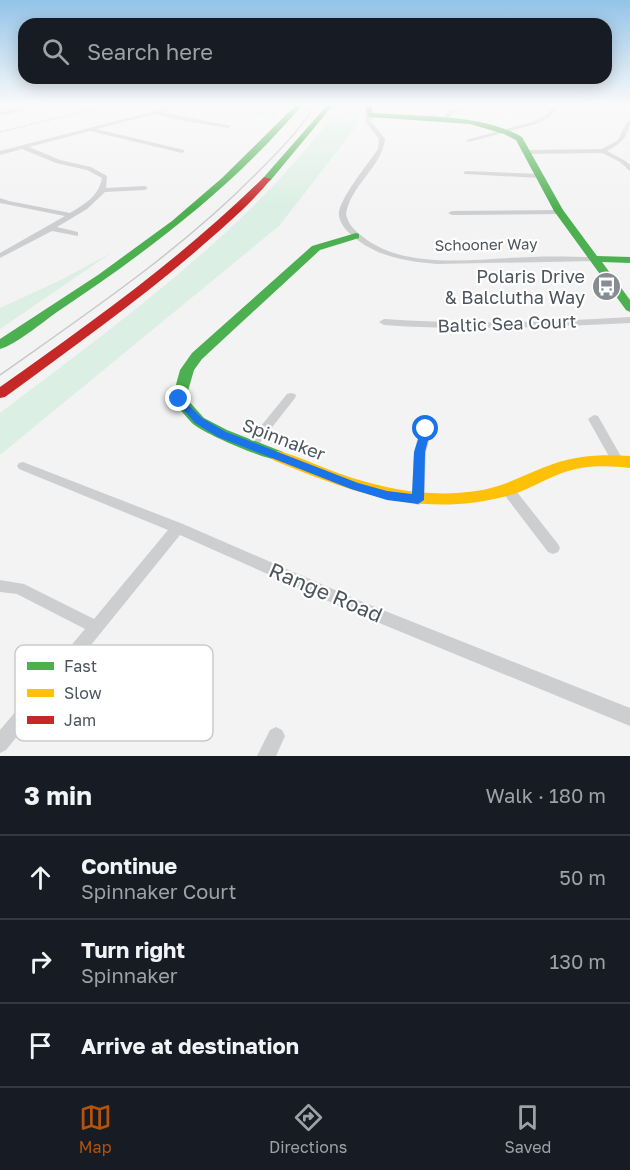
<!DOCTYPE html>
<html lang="en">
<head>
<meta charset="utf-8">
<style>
	:root { --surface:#171b24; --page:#242831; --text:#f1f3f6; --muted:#9ea1a6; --line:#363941; --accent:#b45309 }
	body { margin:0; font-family:"Golos Text",sans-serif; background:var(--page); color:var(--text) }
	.stop { position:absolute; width:18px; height:18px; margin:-14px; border:4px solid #1a73e8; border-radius:50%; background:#fff }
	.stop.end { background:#1a73e8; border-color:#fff; box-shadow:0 2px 6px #0008 }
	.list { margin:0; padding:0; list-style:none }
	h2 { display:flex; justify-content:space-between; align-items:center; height:78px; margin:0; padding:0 24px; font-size:26px }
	h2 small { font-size:20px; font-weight:400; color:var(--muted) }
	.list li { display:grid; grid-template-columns:39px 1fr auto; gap:18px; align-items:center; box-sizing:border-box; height:84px; padding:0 24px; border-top:2px solid var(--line) }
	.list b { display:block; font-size:22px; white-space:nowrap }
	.list p { margin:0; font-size:20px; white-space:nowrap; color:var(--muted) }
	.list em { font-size:20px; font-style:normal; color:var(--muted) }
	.icon { flex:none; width:33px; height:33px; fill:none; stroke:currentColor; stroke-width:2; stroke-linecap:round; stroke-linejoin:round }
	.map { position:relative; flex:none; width:630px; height:756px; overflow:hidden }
	.search { position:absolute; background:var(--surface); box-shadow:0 3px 15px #0003; left:18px; right:18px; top:18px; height:66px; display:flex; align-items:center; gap:15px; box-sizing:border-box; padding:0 21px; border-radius:18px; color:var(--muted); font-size:22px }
	.sheet { height:330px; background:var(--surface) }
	nav { display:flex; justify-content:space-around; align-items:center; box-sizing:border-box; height:84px; border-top:2px solid var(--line); background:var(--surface); font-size:16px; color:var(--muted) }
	nav a { display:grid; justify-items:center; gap:3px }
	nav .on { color:var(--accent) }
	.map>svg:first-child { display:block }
	.green { fill:#dbefe4 }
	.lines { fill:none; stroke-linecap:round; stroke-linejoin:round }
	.path { stroke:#bdc5c3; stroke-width:1.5; stroke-dasharray:2 1.5; stroke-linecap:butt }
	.street { fill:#cdced0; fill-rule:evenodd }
	.fast { fill:#4caf50; fill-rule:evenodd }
	.slow { fill:#ffc107; fill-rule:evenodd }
	.jam { fill:#c62828; fill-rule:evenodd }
	.tram { stroke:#c8c8ca; stroke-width:1.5 }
	.route { fill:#1a73e8 }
	.labels { text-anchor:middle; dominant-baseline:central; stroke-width:4.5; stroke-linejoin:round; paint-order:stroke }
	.far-street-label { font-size:15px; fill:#4c545d; stroke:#fff }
	.poi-label { font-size:18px; fill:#4c545d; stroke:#fff; text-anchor:end }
	.street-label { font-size:18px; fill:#4c545d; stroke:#fff }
	.near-street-label { font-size:21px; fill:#4c545d; stroke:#fff }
	.key { fill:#fff; stroke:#c9ccce; stroke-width:1.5 }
	.key-label { font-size:16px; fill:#4c545d }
</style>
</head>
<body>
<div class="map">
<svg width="630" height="756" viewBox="0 0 630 756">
	<rect width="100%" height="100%" fill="#f3f3f3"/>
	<!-- green -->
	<g class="green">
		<path d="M180,104H236L258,107L263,104H286L273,118Z"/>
		<path d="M331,118L360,122L279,226L0,455V413C118,323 240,237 331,118Z"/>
		<path d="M111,253L0,329V308L59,281Z"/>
	</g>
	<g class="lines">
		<!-- path -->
		<path class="path" d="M0,132L115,104"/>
		<!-- street -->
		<g class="street">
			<path d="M41,104H48L0,116V112Z"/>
			<path d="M182,104H188L161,112L231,126L228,128L179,120L155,114L96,129L184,150V152L182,153L90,131L29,147L60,160L91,167L107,176L106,188L145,186L148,188L145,190L105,192L87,209L57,227L78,232V236L52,231L0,258V253L65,216L0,203V198L9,201L70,213C86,203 98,197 102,178L87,170L56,163L22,149L0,155V151Z"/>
			<path d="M471,104H477L454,112L445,121L440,120L450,110Z"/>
			<path d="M555,104H559L550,117L536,124L469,142L466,140L532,122L546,115Z"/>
			<path d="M370,113L373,115L371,121L385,139C382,167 350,186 346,214C348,224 354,230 362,236C405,272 479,258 532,257C553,256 575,257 596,257L600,259L596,261L437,264C404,261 377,257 351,235C345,229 338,221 339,212C342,195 368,164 378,149L379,139L365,121L367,115Z"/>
			<path d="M630,120C630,136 620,144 607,151L624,160L630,165V171L620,162L602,153L526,154L523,152L526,150L602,149L618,140L627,122Z"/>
			<path d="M466,171L540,174L543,176L540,178L464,174V172Z"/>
			<path d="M560,210L564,212L563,214L452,215L448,213L452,211Z"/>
			<path d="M630,317V323C548,327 466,331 384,325L379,322L384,319C466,325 548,322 630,317Z"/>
			<path d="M291,393L295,394L296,396L295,398L255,449H247L245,446L247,443L287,394Z"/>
			<path d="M594,415L598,416L623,460L621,463H613L611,460L588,419Z"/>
			<path d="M426,425L430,426L432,429L426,452L424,500L423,503L418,505L413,503L412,500L414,452L420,429L422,426Z"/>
			<path d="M23,462L183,524L365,603L630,708V726L355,613L180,535L6,750L0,753V730L85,629L17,594L0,592V580L24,584L94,619L168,530L19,469L17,466L19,463Z"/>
			<path d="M508,485L513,487L558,544L560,548L558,552L553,554L548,552L503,493L502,490L503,487Z"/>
			<path d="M276,727L282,730L285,736L276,756H257L270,730Z"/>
		</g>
		<!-- fast -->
		<g class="fast">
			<path d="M297,104H303C233,187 147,252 57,312C43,322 15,345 0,349V339L98,275L172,221L222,178Z"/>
			<path d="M328,104H334L270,181H264V177Z"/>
			<path d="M365,104H371L373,113C421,117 479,113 522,137L563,210L597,256L630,257V263L602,262L630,300V312L626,310L554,211L516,140L504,134L470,124L370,117L367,115Z"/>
			<path d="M356,233L359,234V238L320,250L202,359L194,370L186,398L204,418L227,430L283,452L286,456L283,460C271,463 205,434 193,424C186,417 178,407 172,399L180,370L192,353L312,246Z"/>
		</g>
		<!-- slow -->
		<path class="slow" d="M278,451C298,456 318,466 338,473C382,489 430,498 476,491C505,487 527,473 553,464C577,455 605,454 630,456V468C609,465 582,465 562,473C543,480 527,491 507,496C421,519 351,492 273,460L270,456L273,452Z"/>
		<!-- jam -->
		<path class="jam" d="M264,177L271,179C249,206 221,229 195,252C134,304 69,350 5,397L0,398V387C92,322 183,257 264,177Z"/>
		<!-- tram -->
		<path class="tram" d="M0,375C89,312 180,251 256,174C278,152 300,130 316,104"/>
	</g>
	<!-- sky -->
	<linearGradient id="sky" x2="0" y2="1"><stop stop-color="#93c3e8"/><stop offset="0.5" stop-color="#fafafa"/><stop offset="1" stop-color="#fafafa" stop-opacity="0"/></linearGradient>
	<rect width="630" height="209" fill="url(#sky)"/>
	<!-- route -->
	<path class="route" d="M179,396L202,418L226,432L358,483L387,491L412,494L414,452L422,427H430L431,429L425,452L424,500L418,504L387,500L351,489L218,437L195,423L174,399Z"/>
	<!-- icons -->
	<defs>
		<symbol id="bus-disc" viewBox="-11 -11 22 22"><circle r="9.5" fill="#868c92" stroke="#fff"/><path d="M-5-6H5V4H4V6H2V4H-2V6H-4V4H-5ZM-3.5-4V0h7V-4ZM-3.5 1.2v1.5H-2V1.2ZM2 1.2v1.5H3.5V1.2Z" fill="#fff"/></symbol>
	</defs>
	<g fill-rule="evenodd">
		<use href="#bus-disc" x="590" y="270" width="33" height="33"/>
	</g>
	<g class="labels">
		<!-- far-street labels -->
		<g class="far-street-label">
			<text transform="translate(486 244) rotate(-1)">Schooner Way</text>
		</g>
		<!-- poi labels -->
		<g class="poi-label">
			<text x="585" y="276">Polaris Drive<tspan x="585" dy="21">&amp; Balclutha Way</tspan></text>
		</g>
		<!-- street labels -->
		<g class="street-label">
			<text transform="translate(507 323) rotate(-2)">Baltic Sea Court</text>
			<text transform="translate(284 439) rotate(21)">Spinnaker</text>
		</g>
		<!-- near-street labels -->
		<g class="near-street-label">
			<text transform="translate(326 592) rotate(23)">Range Road</text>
		</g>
	</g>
	<!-- legend -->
	<rect x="15" y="645" width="198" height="96" rx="9" class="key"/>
	<rect x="27" y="662" width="27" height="8" fill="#4caf50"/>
	<rect x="27" y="689" width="27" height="8" fill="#ffc107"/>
	<rect x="27" y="716" width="27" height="8" fill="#c62828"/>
	<g class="key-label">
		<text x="64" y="672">Fast</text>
		<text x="64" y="699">Slow</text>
		<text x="64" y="726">Jam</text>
	</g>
</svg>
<div class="stop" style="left:426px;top:429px"></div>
<div class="stop end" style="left:179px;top:399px"></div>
<div class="search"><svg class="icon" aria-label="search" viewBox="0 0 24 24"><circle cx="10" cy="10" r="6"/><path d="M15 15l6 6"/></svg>Search here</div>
</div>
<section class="sheet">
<h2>3 min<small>Walk · 180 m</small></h2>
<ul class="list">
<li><svg class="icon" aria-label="ahead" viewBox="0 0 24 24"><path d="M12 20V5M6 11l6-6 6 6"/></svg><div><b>Continue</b><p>Spinnaker Court</p></div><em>50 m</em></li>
<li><svg class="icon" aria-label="right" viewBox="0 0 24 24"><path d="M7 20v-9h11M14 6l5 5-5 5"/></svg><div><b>Turn right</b><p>Spinnaker</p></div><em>130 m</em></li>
<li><svg class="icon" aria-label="arrive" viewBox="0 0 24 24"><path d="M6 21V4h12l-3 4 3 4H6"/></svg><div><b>Arrive at destination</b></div></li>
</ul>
</section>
<nav>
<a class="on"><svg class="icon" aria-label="map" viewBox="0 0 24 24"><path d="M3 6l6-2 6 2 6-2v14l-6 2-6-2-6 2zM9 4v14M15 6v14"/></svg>Map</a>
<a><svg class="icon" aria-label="directions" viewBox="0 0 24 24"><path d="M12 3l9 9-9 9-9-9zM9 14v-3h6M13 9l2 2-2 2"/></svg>Directions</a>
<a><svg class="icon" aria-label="saved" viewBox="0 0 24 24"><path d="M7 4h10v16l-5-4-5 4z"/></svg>Saved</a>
</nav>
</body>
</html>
